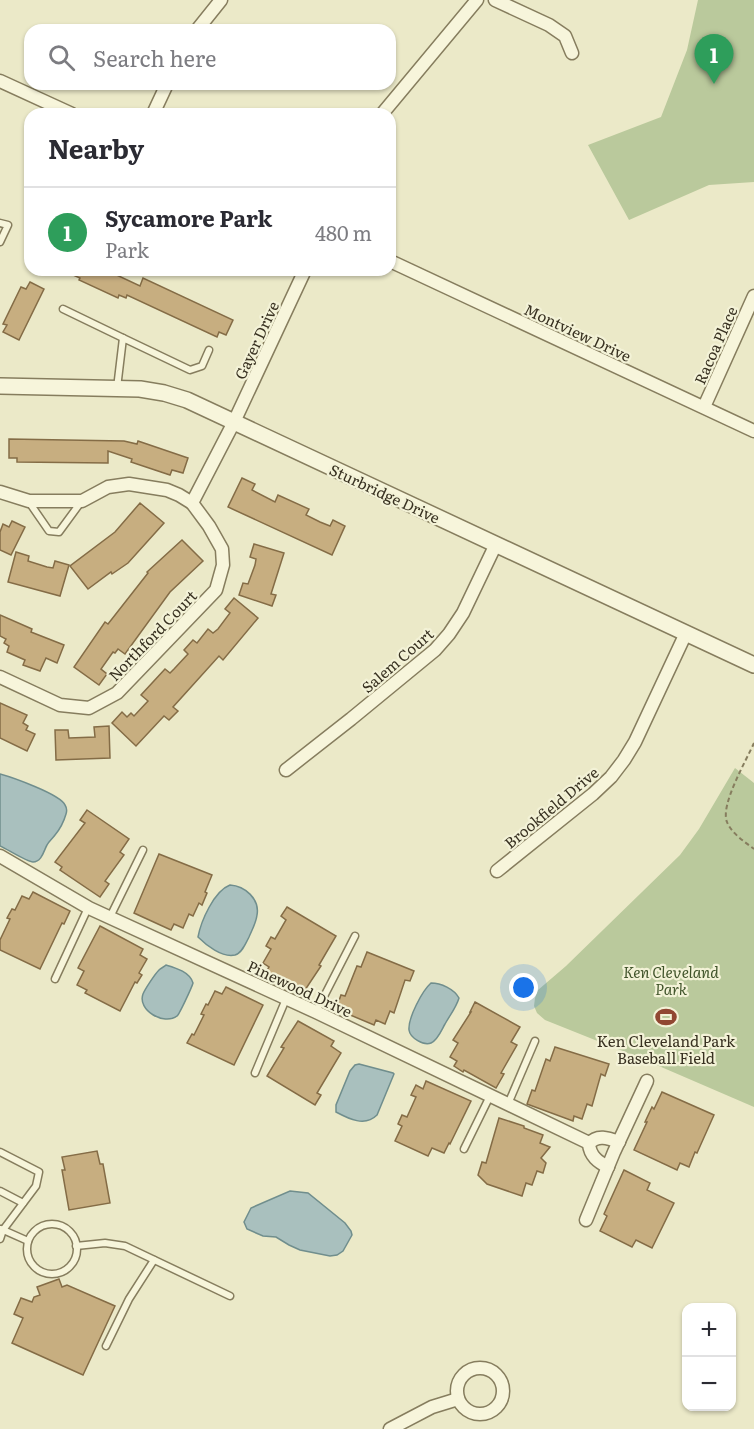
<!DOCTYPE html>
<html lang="en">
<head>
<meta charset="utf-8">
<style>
	:root { --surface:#fff; --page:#f7f7f7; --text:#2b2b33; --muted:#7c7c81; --line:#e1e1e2; --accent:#ea580c }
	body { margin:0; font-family:Literata,serif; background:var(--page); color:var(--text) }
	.controls { position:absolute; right:18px; bottom:18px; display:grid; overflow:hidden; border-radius:12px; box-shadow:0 2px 4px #0004 }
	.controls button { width:54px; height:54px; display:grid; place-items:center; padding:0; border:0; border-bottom:2px solid var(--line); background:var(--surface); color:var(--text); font:30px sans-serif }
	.you { position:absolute; left:524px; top:988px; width:21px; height:21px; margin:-15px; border:4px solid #fff; border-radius:50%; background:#1a73e8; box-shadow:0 0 0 9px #1a73e833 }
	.badge { display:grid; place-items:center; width:39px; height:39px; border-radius:50%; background:var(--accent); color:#fff; font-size:20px; font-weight:700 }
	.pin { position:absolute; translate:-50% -50px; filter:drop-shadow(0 2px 3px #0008) }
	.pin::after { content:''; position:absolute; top:32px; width:21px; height:18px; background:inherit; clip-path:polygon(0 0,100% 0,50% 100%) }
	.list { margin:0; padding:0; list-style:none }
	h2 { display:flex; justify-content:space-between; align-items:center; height:78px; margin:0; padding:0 24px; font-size:26px }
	h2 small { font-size:20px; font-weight:400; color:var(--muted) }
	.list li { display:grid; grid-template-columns:39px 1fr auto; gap:18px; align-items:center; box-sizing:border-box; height:90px; padding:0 24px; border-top:2px solid var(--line) }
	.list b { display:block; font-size:22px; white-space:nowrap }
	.list p { margin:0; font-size:20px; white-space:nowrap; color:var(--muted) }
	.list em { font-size:20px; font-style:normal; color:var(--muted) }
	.icon { flex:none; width:33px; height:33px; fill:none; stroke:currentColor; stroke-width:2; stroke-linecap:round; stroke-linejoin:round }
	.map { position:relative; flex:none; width:754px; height:1429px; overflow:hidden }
	.search { position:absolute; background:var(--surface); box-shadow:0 2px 4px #0004; left:24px; top:24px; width:372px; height:66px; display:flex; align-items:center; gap:15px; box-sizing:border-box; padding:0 21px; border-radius:18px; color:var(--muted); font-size:22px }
	.panel { position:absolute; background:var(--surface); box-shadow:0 2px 4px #0004; left:24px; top:108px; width:372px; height:168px; border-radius:18px }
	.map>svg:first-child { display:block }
	.green { fill:#bac99c }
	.water { fill:#a9c0be; stroke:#708e8d; stroke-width:1.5 }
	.building { fill:#c7ae80; stroke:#846c46; stroke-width:1.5 }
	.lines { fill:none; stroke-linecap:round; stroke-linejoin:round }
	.service-casing { stroke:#867d5e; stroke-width:9 }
	.minor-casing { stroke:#867d5e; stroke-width:15 }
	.tertiary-casing { stroke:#867d5e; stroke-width:18 }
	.path { stroke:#867d5e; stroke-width:2; stroke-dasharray:4.5 3; stroke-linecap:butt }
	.service { stroke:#f7f5db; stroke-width:6 }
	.minor { stroke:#f7f5db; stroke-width:12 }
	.tertiary { stroke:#f7f5db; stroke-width:15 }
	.labels { text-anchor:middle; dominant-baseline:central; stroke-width:4.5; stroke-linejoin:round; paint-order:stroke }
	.street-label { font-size:15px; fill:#383121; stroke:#f3f2d7 }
	.park-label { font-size:15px; font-style:italic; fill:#3f5329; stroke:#f3f2d7 }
	.poi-label { font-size:15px; fill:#383121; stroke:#f3f2d7 }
</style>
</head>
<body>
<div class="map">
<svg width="754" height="1429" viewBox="0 0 754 1429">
	<rect width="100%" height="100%" fill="#ebe9c8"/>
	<!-- green -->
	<g class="green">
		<path d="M698,0H754V182L709,185L629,220L588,145L661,117L687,50Z"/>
		<path d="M735,768L754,783V1107L645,1060L545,1020L537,1013L534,1006L535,998L538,990L566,966L680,855L699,829Z"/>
	</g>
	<!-- water -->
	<g class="water">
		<path d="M0,774C11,777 60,794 65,805C67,808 67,811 66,814C64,821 60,829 55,835C53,838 49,841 47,845C44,850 42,862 33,862C27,862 7,849 0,846Z"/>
		<path d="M230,885C245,886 260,899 257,915C256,923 252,930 249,937C246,943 242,953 235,955C222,958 206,945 198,937C201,921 214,891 230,885Z"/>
		<path d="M166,965C176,968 190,972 193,983C192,987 179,1015 177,1016C164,1026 137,1010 143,994C145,989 155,974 159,970C161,968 164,967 166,965Z"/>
		<path d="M431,983C441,983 454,989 459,998C456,1008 450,1015 445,1024C442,1029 438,1040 431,1043C424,1046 410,1038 409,1030C408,1018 422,991 431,983Z"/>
		<path d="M359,1064L393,1073L394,1074L377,1115C365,1127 349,1119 336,1112V1105L350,1071L355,1065Z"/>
		<path d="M290,1191L308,1193L345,1223L351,1231L352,1235L343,1251L337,1255L330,1256L300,1250L289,1245L276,1237L263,1236L247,1229L244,1222L251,1208Z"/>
	</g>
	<!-- building -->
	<g class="building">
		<path d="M62,270H106L140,286L143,278L233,320L226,335L219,332L217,337L127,295L126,298L119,295L118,298L79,280L80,278Z"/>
		<path d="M30,282L44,289L19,340L3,332L7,325L3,324L21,287L26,289Z"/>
		<path d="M9,439L124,441L137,444L138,441L188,458L183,473L172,470L170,475L131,462L132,459L108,451V463L17,462V458H9Z"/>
		<path d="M242,478L255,484L252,490L275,502L278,495L309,509L306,515L320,522L330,526L333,520L345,526L332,555L228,507Z"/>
		<path d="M140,503L164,523L128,563L112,574L111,572L88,589L70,566L115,532Z"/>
		<path d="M12,521L25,527L11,555L0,550V532L3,524L9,527Z"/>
		<path d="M182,540L203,561L170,592L125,654L118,649L115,653L113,652L101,669L107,674L99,685L74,667L105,622L108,624L148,573L147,572Z"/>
		<path d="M254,544L284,553L271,594L276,595L272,606L239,595L243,583L248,584L255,565L256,559L250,557Z"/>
		<path d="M16,552L29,556L28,561L47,567L53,568L55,561L69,565L60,596L8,582Z"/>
		<path d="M234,598L258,618L223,660L219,656L173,707L178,711L169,720L164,716L136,746L112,723L122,712L127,717L131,713L134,716L148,701L141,695L165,669L170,673L174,669L188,654L184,650L193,640L197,643L208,629L213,633L218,629L230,613L225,609Z"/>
		<path d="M0,615L32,629L31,632L64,645L57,663L46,658L40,671L23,665L25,660L7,652L9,646L4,643L6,639L0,636Z"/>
		<path d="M0,703L27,715L23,723L28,726L26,730L35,734L27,751L0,738Z"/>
		<path d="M109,726L110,758L56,760L55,730H68L69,738L95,737L94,727Z"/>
		<path d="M87,810L129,839L120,852L124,855L105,881L109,884L100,897L60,870L62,867L55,862L85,823L80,820Z"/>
		<path d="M159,854L212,875L205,892L207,893L202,905L199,903L193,916L189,914L183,928L174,924L171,930L134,913Z"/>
		<path d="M33,892L70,911L64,924L62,923L40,969L0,950V940L10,919L7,918L12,909L15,910L22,896L29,899Z"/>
		<path d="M287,907L336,936L319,965L321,966L303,993L277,977L276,978L266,972L269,967L263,963L271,949L266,946L271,937L275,939L286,920L281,916Z"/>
		<path d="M100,926L143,949L140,955L147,959L139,973L142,975L137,983L135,982L120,1011L85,993L87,990L77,985L84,971L78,968Z"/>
		<path d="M367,952L414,971L410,981L405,980L394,1013L390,1011L385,1024L376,1020L374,1025L336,1009L341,995L345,996L357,966L361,967Z"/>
		<path d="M226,987L263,1005L234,1065L187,1043L192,1034L194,1035L204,1015L201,1014L206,1004L208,1005L215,991L222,994Z"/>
		<path d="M475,1002L520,1027L511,1042L517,1045L501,1073L504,1074L496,1088L464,1070L463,1072L454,1066L457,1061L450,1057L458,1043L453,1040L471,1012H470Z"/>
		<path d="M298,1021L334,1041L331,1046L341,1053L317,1093L321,1095L315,1105L267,1076L284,1048L281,1047Z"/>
		<path d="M555,1047L609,1064L605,1076L601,1074L592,1106L587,1104L582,1119L574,1116L573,1121L527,1104L532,1090L535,1091L546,1059L550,1061Z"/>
		<path d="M426,1081L471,1101L450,1144L449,1143L444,1153L432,1148L428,1156L395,1141L402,1126L398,1124L402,1115L407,1117L416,1097L411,1095L416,1085L423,1089Z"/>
		<path d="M662,1092L714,1115L697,1153L695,1152L689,1167L680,1163L677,1170L634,1150L647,1122H645L652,1107L654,1109Z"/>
		<path d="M499,1118L524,1126V1128L543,1135L540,1143L550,1147L541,1158L546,1163L543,1173L537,1171L532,1185L526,1183L522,1196L487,1184L478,1175L482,1162L486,1163Z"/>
		<path d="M97,1151L100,1164H103L110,1203L69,1210L62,1170H65L62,1157Z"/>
		<path d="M624,1170L650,1183L647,1190L674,1203L652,1248L636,1240L632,1247L600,1231L607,1216L604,1214Z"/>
		<path d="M59,1279L62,1287L67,1285L115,1306L83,1375L12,1343L23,1318L14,1314L21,1298L32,1302L34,1297L40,1295L37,1287Z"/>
	</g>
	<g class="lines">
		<defs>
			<g id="service">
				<path d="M0,223L8,225L0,242"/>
				<path d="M63,309L123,338"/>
				<path d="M117,388L123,338L190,370L202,366L209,350"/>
				<path d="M29,502L49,531L59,532L81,502"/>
				<path d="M110,917L143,850"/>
				<path d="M55,979L88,908"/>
				<path d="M316,1012L355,936"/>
				<path d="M255,1073L286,999"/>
				<path d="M508,1104L535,1041"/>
				<path d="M464,1149L490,1096"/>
				<path d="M0,1152L39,1172L36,1186L3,1230L0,1239"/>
				<path d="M0,1191L23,1203"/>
				<circle cx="52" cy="1249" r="25"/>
				<path d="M1,1229L28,1241"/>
				<path d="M76,1246L105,1243L125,1246L230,1296"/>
				<path d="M106,1346L129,1299L154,1260"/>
			</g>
			<g id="minor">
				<path d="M495,0L549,25L565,36L572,53"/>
				<path d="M197,30L221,0"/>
				<path d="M0,81L72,114"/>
				<path d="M153,114L167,84"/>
				<path d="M382,114L477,0"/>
				<path d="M390,261L754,431"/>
				<path d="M704,407L754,296"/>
				<path d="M0,492L29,501H82L108,487L129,484L167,490L179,495L192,503"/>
				<path d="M0,677L60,705L89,708L117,693L216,590L223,565L222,549L209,526L192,503L234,422L305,270"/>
				<path d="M286,770L351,719L435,650L449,634L463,613L496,544"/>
				<path d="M0,856L89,908L316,1012L589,1143"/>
				<path d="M497,871L593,794L611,777L624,760L635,742L686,633"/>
				<path d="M608,1167C598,1162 590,1156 589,1144C597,1134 608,1138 619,1142"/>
				<path d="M586,1220L614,1152L647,1081"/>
				<circle cx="480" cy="1391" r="23"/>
				<path d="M390,1429L432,1407L458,1399"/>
			</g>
			<path id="tertiary" d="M0,386L140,389L164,393L187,400L754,665"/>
		</defs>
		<!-- service casing -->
		<use href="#service" class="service-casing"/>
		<!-- minor casing -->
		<use href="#minor" class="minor-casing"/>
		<!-- tertiary casing -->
		<use href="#tertiary" class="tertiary-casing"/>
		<!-- path -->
		<path class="path" d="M754,743C746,761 720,805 727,822C731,833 745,842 754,849"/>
		<!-- service -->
		<use href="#service" class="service"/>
		<!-- minor -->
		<use href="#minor" class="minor"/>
		<!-- tertiary -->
		<use href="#tertiary" class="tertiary"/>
	</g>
	<!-- icons -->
	<defs>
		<symbol id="stadium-bare" viewBox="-9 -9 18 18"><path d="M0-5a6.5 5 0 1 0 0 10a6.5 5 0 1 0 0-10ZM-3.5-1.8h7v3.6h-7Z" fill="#914732" stroke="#f3f2d7" stroke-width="2.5" paint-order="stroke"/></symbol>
	</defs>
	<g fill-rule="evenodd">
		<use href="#stadium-bare" x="651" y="1002" width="30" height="30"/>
	</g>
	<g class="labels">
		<!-- street labels -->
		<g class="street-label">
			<text transform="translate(578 332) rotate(25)">Montview Drive</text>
			<text transform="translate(256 340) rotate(-65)">Gayer Drive</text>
			<text transform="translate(715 345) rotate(-66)">Racoa Place</text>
			<text transform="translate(385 493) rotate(25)">Sturbridge Drive</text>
			<text transform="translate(152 635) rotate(-46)">Northford Court</text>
			<text transform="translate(397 660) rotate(-41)">Salem Court</text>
			<text transform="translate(551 807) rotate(-40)">Brookfield Drive</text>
			<text transform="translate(300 988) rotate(25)">Pinewood Drive</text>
		</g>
		<!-- park labels -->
		<g class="park-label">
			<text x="671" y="971">Ken Cleveland<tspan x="671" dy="17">Park</tspan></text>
		</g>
		<!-- poi labels -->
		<g class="poi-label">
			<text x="666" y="1040">Ken Cleveland Park<tspan x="666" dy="17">Baseball Field</tspan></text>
		</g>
	</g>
</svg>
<div class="controls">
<button>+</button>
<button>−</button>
</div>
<div class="you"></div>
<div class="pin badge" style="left:714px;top:84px;background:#2e9e5b">1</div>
<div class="search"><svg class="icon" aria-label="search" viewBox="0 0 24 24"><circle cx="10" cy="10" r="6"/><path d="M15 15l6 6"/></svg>Search here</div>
<section class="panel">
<h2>Nearby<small></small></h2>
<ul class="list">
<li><span class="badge" style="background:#2e9e5b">1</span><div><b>Sycamore Park</b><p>Park</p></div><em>480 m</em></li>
</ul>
</section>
</div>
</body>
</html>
